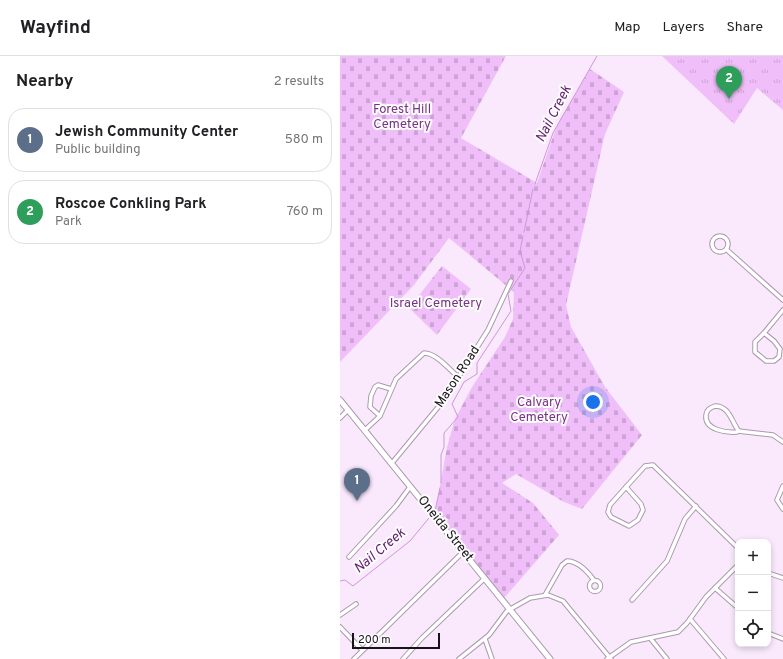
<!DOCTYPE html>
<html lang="en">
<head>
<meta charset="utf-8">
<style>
	:root { --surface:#fff; --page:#f6f6f6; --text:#202124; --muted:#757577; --line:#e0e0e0; --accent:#2563eb }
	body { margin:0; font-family:Overpass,sans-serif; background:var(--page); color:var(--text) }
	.controls { position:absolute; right:12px; bottom:12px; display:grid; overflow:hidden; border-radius:8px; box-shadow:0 2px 6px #0003 }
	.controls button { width:36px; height:36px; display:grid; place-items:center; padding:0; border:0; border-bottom:1px solid var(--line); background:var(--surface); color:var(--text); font:20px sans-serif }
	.scale { position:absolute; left:12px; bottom:10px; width:88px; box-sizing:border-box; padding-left:4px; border:2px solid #19121a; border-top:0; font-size:11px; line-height:14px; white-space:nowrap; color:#19121a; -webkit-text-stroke:3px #fcfcfc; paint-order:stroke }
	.you { position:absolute; left:253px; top:346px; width:14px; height:14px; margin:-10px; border:3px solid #fff; border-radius:50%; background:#1a73e8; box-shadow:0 0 0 6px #1a73e833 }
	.badge { display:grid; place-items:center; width:26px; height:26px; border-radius:50%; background:var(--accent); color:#fff; font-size:13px; font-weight:700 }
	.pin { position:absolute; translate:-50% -33px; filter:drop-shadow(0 1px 2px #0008) }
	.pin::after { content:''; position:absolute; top:21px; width:14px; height:12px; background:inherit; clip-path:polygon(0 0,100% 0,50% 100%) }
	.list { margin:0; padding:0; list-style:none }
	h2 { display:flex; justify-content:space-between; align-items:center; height:52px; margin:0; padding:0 16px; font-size:17px }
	h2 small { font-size:13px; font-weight:400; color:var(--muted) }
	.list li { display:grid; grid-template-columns:26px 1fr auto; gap:12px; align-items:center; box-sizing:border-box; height:64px; margin:0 8px 8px; padding:0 8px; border:1px solid var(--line); border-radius:16px }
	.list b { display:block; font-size:15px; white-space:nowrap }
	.list p { margin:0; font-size:13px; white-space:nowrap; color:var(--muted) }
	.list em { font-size:13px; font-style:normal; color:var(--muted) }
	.icon { flex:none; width:22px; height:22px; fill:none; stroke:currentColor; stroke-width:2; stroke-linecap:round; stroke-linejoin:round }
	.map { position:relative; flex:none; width:443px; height:603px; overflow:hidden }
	header { display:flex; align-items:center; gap:24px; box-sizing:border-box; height:56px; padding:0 20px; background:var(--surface); border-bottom:1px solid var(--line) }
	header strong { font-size:19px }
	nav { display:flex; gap:22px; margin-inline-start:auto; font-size:14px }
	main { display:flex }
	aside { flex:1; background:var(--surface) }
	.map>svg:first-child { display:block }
	.cemetery { fill:url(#cemetery-stones) }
	.park { fill:url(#park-tufts) }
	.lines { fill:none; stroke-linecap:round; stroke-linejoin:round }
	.stream { stroke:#cf96d9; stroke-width:1 }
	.street-casing { stroke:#ab9aae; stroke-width:5.5 }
	.secondary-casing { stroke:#ab9aae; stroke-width:7 }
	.street { stroke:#fff; stroke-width:3.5 }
	.secondary { stroke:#fff; stroke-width:5 }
	.labels { text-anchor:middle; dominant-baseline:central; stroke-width:4; stroke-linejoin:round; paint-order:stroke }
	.park-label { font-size:13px; fill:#773383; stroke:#fcfcfc }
	.street-label { font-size:13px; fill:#19121a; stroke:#fcfcfc }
	.water-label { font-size:14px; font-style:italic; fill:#621e6e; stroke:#fcfcfc }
</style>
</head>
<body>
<header>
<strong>Wayfind</strong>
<nav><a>Map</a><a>Layers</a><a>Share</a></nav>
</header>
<main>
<aside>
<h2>Nearby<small>2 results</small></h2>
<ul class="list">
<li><span class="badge" style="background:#5c6f8a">1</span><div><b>Jewish Community Center</b><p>Public building</p></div><em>580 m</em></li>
<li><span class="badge" style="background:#2e9e5b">2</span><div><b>Roscoe Conkling Park</b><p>Park</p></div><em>760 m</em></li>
</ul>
</aside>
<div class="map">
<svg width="443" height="603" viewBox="0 0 443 603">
	<defs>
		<pattern id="cemetery-stones" width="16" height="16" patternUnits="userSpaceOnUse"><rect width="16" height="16" fill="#f0bff9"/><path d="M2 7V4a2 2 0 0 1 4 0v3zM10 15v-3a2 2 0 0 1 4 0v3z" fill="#cda3d5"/></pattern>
		<pattern id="park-tufts" width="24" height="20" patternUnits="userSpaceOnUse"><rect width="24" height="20" fill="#f0bff9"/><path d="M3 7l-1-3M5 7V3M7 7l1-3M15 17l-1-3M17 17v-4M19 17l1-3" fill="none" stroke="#cda3d5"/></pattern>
	</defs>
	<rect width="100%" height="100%" fill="#fae8fd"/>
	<!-- cemetery -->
	<g class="cemetery">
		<path d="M0,0H166L121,82L197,127L217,69L250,13L284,36L265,78L226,249L231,271L265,331L302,379L242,453L224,446L176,418L162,427L193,447L219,479L164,542L96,457V452L107,391L115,363L132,331L165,281L173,263L174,236L109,182L74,229L0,306Z"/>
		<path d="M102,210L131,233L97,279L69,252Z"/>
	</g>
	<!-- park -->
	<path class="park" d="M322,0H443V54L417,32L394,68Z"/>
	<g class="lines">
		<!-- stream -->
		<g class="stream">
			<path d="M195,128L213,77L257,0"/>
			<path d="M184,176L193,133"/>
			<path d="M101,427V399L104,391V377L118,361L112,348L124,326L137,318V307L171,255L168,238L185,212L180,195L183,180"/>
			<path d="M95,455L100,432"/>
			<path d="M0,525L5,524L13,530L70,485L89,462"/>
		</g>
		<defs>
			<g id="street">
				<circle cx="380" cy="188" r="8"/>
				<path d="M387,194L443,244"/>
				<path d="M424,277L434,285L440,293L439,301L434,305H426L415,296V286Z"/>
				<path d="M424,277L443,254"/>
				<path d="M375,350C389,350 391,364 398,374L397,376C387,377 364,374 366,359C367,353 370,352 375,350Z"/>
				<path d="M40,360L30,351L31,340L35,331L38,329L51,333"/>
				<path d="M0,362L8,354"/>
				<path d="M25,374L40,360L56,323L84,297C96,297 109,313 118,321"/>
				<path d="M398,375L433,379L443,386"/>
				<path d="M52,407L104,344L148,274L171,225"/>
				<path d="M443,430L437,444L443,453"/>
				<path d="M286,431L305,410L313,409L398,492"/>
				<path d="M286,431L301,448L303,454L298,464L289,470L271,461L268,456L270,449Z"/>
				<path d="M9,501L56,450L70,431"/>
				<path d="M428,517L443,522"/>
				<circle cx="255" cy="530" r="5.5"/>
				<path d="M375,532L398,552"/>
				<path d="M205,539L222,509L227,505C237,505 247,515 253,523"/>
				<path d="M292,544L327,505L345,463L356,450"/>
				<path d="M0,559L16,548"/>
				<path d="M350,563L384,603"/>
				<path d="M0,571L22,594"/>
				<path d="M428,577L443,583"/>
				<path d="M310,582L327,603"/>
				<path d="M145,583L152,603"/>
				<path d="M14,603L123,496"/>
				<path d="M63,603L82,582L145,522"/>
				<path d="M119,603L149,579L167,555L190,542L208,539L223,545L271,603"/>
				<path d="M267,603L291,586L338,576L347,567L366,541L398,509"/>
			</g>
			<path id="secondary" d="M0,344L210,603"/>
		</defs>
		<!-- street casing -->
		<use href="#street" class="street-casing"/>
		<!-- secondary casing -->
		<use href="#secondary" class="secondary-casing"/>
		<!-- street -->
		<use href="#street" class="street"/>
		<!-- secondary -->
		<use href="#secondary" class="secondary"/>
	</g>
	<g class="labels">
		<!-- park labels -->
		<g class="park-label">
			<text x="62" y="54">Forest Hill<tspan x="62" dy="15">Cemetery</tspan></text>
			<text x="96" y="248">Israel Cemetery</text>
			<text x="199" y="347">Calvary<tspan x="199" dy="15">Cemetery</tspan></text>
		</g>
		<!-- street labels -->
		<g class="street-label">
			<text transform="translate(118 321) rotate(-57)">Mason Road</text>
			<text transform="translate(105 473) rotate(51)">Oneida Street</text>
		</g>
		<!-- water labels -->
		<g class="water-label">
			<text transform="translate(214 58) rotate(-63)">Nail Creek</text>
			<text transform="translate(40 495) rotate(-40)">Nail Creek</text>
		</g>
	</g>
</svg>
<div class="controls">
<button>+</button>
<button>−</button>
<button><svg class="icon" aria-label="locate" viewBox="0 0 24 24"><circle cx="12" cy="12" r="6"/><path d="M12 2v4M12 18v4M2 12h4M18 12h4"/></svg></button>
</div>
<div class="scale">200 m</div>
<div class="you"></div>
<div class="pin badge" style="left:17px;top:445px;background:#5c6f8a">1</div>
<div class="pin badge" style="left:389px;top:43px;background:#2e9e5b">2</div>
</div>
</main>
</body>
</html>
